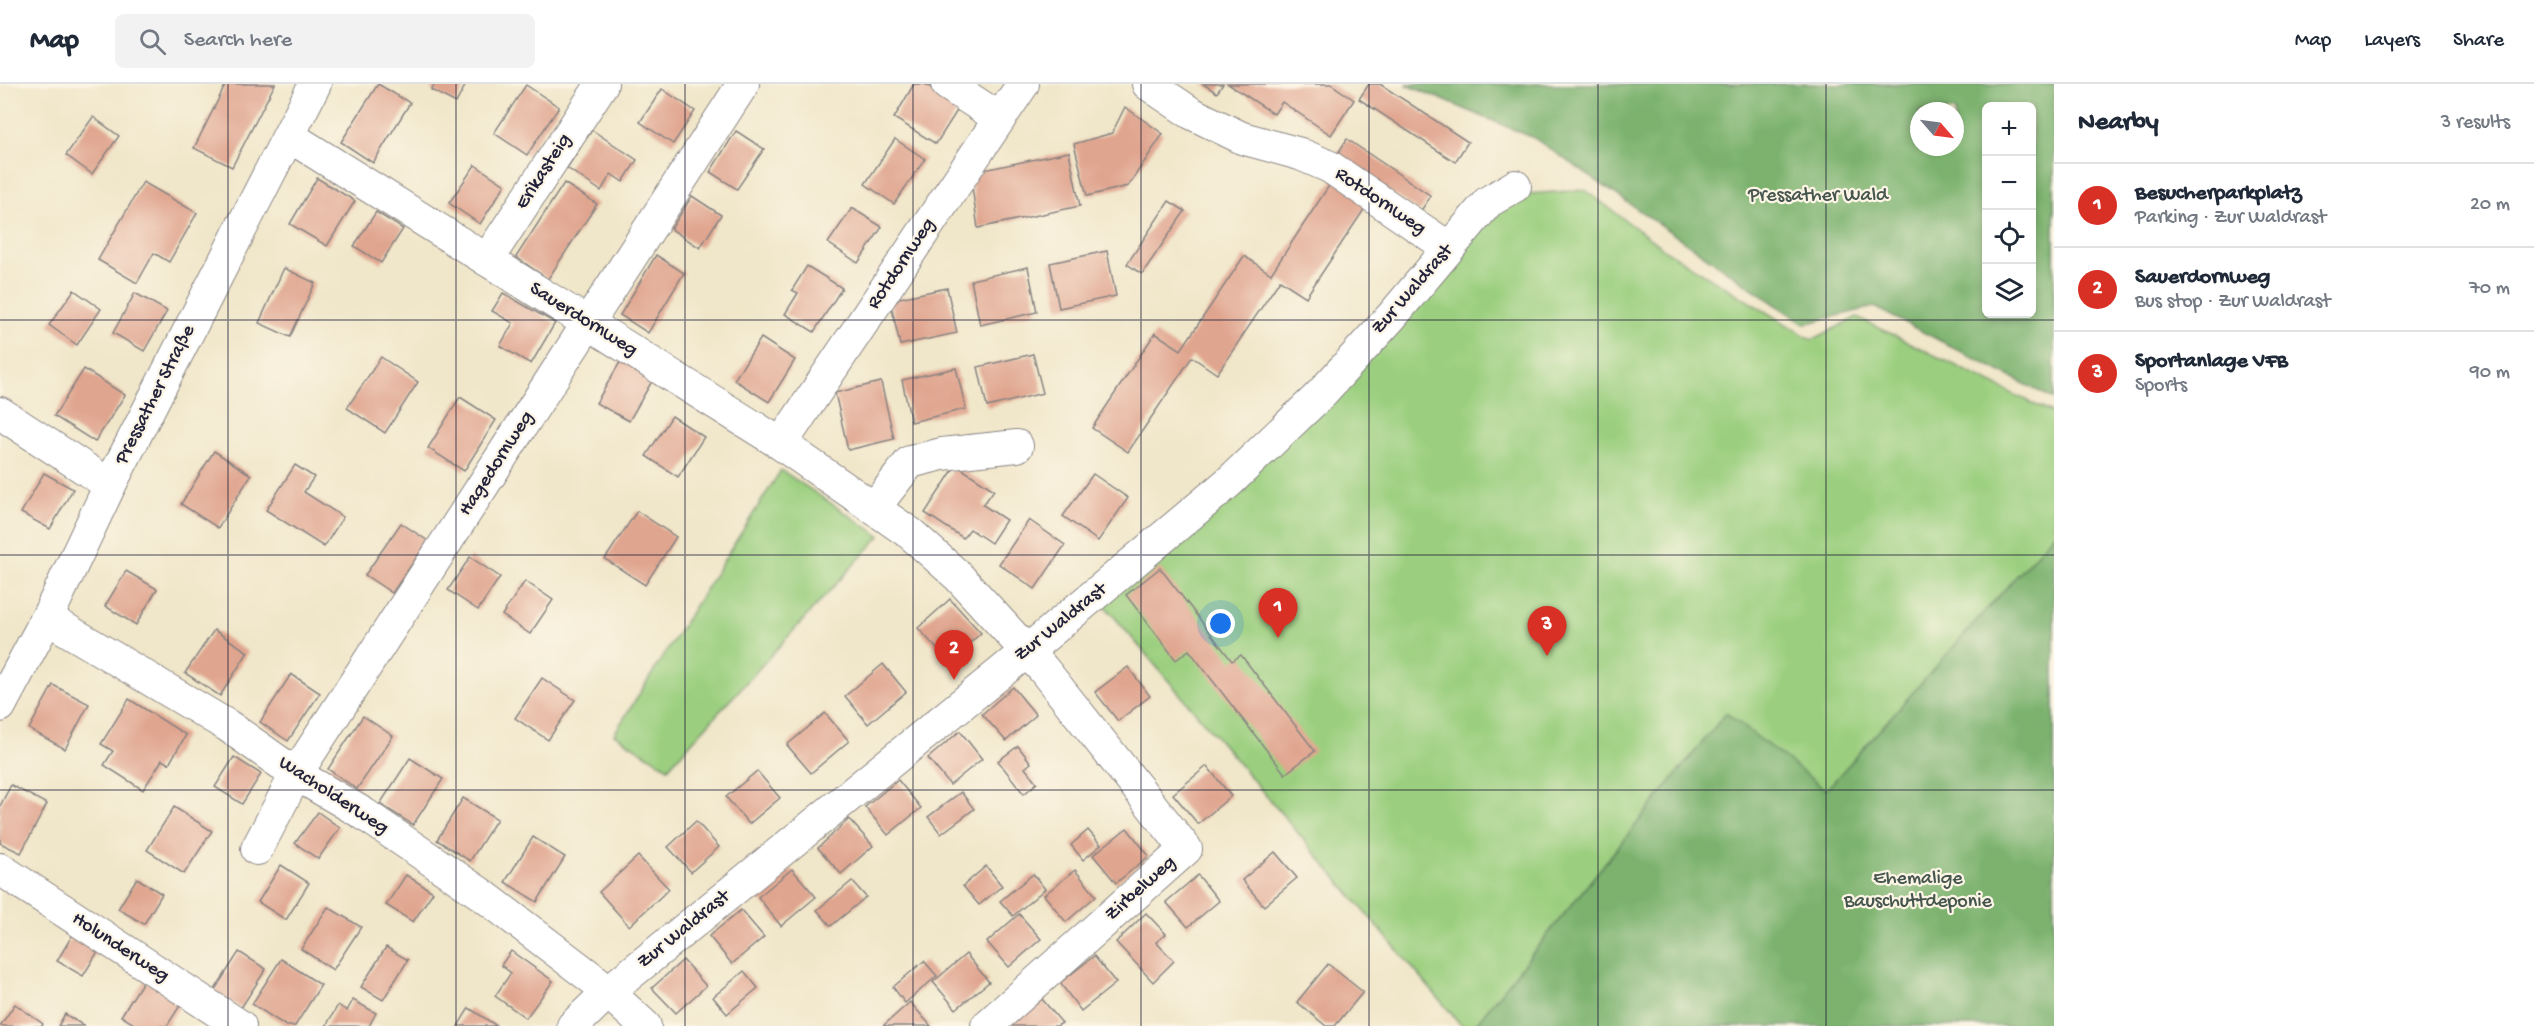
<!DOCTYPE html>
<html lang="en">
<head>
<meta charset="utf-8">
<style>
	:root { --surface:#fff; --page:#f2f2f3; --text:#1f2937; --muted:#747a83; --line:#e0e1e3; --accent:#d93025 }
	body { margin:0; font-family:"Gochi Hand",sans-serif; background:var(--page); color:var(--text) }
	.controls { position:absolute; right:18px; top:18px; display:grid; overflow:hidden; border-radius:9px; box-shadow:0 3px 9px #0003 }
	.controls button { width:54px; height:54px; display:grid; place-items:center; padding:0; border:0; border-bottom:2px solid var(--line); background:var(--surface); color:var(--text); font:30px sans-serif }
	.compass { position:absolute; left:1910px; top:18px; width:54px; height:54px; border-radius:50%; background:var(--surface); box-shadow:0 3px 9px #0003; rotate:118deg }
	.you { position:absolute; left:1221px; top:540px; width:21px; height:21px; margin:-15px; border:4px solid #fff; border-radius:50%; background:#1a73e8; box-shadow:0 0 0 9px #1a73e833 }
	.badge { display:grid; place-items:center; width:39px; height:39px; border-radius:50%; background:var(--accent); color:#fff; font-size:20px; font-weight:700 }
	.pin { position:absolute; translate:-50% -50px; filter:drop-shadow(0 2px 3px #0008) }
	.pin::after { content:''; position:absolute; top:32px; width:21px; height:18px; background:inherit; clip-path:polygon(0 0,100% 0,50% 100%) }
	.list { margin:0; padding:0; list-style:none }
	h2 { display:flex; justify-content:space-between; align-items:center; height:78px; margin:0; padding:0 24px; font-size:26px }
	h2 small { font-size:20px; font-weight:400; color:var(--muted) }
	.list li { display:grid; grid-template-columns:39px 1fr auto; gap:18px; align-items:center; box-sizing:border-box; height:84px; padding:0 24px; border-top:2px solid var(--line) }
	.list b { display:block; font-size:22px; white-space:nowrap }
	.list p { margin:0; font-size:20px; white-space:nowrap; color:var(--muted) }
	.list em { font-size:20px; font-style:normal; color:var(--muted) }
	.icon { flex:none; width:33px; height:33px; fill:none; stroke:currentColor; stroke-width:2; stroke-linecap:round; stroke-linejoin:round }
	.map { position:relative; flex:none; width:2054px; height:942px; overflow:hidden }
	header { display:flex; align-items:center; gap:36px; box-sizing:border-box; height:84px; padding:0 30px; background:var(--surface); border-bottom:2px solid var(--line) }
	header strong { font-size:28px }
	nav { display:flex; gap:33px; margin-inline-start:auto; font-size:21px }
	.search { width:420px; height:54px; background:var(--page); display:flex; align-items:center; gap:15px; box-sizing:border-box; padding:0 21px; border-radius:9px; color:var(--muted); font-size:22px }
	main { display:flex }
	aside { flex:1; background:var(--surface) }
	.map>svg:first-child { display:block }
	.green { fill:#9bcf7f; stroke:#5e785d; stroke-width:1.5 }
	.forest { fill:#7cb26e; stroke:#4f6a54; stroke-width:1.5; fill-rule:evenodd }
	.building { fill:#e0a58f }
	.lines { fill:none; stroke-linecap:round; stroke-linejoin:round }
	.minor-casing { stroke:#898482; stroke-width:34 }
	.minor { stroke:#fff; stroke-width:32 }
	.grid { fill:none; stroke:#22223b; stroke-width:1.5; stroke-opacity:0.55 }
	.labels { text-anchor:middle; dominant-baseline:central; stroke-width:4.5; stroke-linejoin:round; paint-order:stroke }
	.street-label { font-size:20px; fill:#22223b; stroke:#fcf5e5 }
	.park-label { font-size:20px; fill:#46564f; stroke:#fcf5e5 }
</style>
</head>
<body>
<header>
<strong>Map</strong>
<div class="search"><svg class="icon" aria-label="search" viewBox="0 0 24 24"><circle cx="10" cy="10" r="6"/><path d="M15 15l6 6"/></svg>Search here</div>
<nav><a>Map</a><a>Layers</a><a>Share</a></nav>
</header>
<main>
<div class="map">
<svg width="2054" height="942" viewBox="0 0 2054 942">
	<rect width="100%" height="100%" fill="#fcf5e5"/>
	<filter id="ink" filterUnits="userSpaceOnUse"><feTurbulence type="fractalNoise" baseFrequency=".0167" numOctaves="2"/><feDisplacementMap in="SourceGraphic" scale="12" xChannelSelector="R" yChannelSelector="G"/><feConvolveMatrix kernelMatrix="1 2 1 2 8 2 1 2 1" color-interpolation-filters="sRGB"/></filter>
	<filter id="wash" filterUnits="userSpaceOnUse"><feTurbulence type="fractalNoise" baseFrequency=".008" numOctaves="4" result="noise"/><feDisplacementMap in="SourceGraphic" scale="24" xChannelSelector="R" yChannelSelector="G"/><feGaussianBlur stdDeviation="1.35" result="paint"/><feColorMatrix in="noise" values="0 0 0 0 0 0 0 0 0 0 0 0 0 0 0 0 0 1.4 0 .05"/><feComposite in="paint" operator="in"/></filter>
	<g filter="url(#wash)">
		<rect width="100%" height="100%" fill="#f0e6c9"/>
		<!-- green -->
		<g class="green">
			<path d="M1585,106L1668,168L1812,256L1857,233L2054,330V450L1826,707L1726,629L1474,942H1462L1099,515L1513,111Z"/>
			<path d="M781,386L880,452L668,684L614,650Z"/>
		</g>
		<!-- forest -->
		<g class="forest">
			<path d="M1405,0H2054V315L1874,223L1804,240L1534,54ZM1986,22H2032V230H1986ZM1919,27H1955V63H1919Z"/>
			<path d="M2054,450V942H1474L1726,629L1826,706Z"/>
		</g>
		<g id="blocks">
			<!-- building -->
			<g class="building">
				<path d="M226,0H275L232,83L194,64Z"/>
				<path d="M378,0L410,19L373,79L341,58Z"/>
				<path d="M435,0H466L456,19L431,6Z"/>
				<path d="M914,0H925L960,22L936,60L894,34Z"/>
				<path d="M1203,0H1223L1217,9Z"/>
				<path d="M1228,0H1331L1354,16L1331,51L1282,18L1274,30Z"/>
				<path d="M1369,0H1380L1468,58L1455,78L1359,15Z"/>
				<path d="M526,1L559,23L527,71L494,49Z"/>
				<path d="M662,5L695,27L673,60L640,38Z"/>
				<path d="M1125,23L1163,50L1128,102L1087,112L1074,60L1112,49Z"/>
				<path d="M93,33L119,52L92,90L66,71Z"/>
				<path d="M592,46L637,76L623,98L611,90L601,107L567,84Z"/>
				<path d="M736,47L764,65L737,105L710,88Z"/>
				<path d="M895,55L925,75L894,120L865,100Z"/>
				<path d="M1347,55L1431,112L1420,128L1336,72Z"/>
				<path d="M1069,68L1080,122L978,144L970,89Z"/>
				<path d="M475,81L505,101L480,140L449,119Z"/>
				<path d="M317,94L355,117L327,162L290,140Z"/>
				<path d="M1334,94L1369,118L1306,213L1280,196L1217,290L1192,273L1128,368L1092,344L1155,249L1181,266L1244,172L1271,190Z"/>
				<path d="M143,98L197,129L169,178L154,169L137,199L98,176Z"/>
				<path d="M564,99L597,120L548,195L516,173Z"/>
				<path d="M692,112L721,131L700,164L671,145Z"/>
				<path d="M1169,117L1185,127L1142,190L1127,180Z"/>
				<path d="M852,124L882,143L858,179L828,159Z"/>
				<path d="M376,128L403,145L381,179L354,162Z"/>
				<path d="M1107,167L1116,212L1059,224L1050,179Z"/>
				<path d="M656,171L684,189L648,249L620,231Z"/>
				<path d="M807,182L842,204L814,248L785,230L798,209L792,206Z"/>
				<path d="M1028,183L1037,228L980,241L971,196Z"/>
				<path d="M284,184L315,199L290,253L259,239Z"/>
				<path d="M947,204L957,249L900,261L890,216Z"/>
				<path d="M74,206L101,225L77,261L49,241Z"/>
				<path d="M135,209L167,227L144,267L113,249Z"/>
				<path d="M503,209L555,239L531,280L500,262L513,239L492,227Z"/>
				<path d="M761,254L795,276L769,318L734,296Z"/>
				<path d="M1033,270L1043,309L987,323L978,283Z"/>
				<path d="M381,273L418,298L385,349L347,324Z"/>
				<path d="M623,273L655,292L629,337L596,319Z"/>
				<path d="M956,284L966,325L911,338L902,296Z"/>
				<path d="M84,285L125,311L95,358L54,332Z"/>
				<path d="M881,298L894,355L848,366L835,309Z"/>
				<path d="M460,313L496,336L464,387L428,364Z"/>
				<path d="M672,332L704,353L678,393L646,372Z"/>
				<path d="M214,367L251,391L218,444L181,420Z"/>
				<path d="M295,381L314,393L304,408L343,433L324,463L266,426Z"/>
				<path d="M956,381L994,406L983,421L1006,436L991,459L970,445L963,454L925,429Z"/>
				<path d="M44,389L73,405L50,445L21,429Z"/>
				<path d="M1093,390L1128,414L1098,457L1063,432Z"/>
				<path d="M637,427L676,453L645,501L605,475Z"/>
				<path d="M1029,436L1065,461L1035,505L999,480Z"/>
				<path d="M401,439L428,457L392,509L365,491Z"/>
				<path d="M470,473L500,493L478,526L448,506Z"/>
				<path d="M1160,484L1232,577L1241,571L1315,667L1285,690L1189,566L1176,576L1126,511Z"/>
				<path d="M126,487L157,505L136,541L105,522Z"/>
				<path d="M525,497L553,516L530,550L502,531Z"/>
				<path d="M950,515L981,549L949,578L918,544Z"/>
				<path d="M214,546L248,568L220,612L185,589Z"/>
				<path d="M883,580L906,608L868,640L845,612Z"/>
				<path d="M1128,583L1150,612L1118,637L1095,608Z"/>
				<path d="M291,590L320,609L288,657L260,638Z"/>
				<path d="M542,594L575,616L548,656L515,634Z"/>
				<path d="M53,601L89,620L65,665L29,645Z"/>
				<path d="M1013,603L1036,631L1006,657L982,630Z"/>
				<path d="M129,615L186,651L169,680L162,676L143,706L104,681L113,667L101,660Z"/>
				<path d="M825,629L849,657L811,689L787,661Z"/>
				<path d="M363,632L393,652L357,705L328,685Z"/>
				<path d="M960,647L982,675L950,701L928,674Z"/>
				<path d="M1018,662L1031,679L1025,684L1037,699L1024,710L998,677Z"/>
				<path d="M234,673L261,690L242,720L215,703Z"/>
				<path d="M410,674L443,695L413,741L380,720Z"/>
				<path d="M1207,682L1231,712L1198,740L1173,710Z"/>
				<path d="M757,687L780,714L749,740L726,713Z"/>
				<path d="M898,696L921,724L888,751L865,723Z"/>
				<path d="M11,701L47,720L21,769L0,759V722Z"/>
				<path d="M961,708L974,725L941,750L928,733Z"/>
				<path d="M463,714L497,735L470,777L437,756Z"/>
				<path d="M174,723L212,747L184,790L147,766Z"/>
				<path d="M318,728L340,744L318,775L295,759Z"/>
				<path d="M849,735L873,762L841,790L818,764Z"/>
				<path d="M696,737L719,763L691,788L668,763Z"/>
				<path d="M1127,744L1149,772L1116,799L1093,771Z"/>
				<path d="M1088,746L1101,761L1083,776L1071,761Z"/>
				<path d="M533,753L565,773L537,818L505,798Z"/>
				<path d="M1275,768L1297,794L1264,822L1242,796Z"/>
				<path d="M638,772L669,805L629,842L599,808Z"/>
				<path d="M281,781L309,799L286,836L258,818Z"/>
				<path d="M986,782L1002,802L979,821L963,802Z"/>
				<path d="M792,785L816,813L781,842L758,813Z"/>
				<path d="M1075,786L1096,812L1066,838L1044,811Z"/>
				<path d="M1033,790L1045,805L1013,832L1000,817Z"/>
				<path d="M406,791L433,808L413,838L386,821Z"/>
				<path d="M1198,791L1219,817L1188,843L1166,818Z"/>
				<path d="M137,794L162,810L144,840L118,825Z"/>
				<path d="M852,797L866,813L831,842L817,826Z"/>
				<path d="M328,823L361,843L333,886L301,865Z"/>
				<path d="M741,826L764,853L732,880L709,852Z"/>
				<path d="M1146,829L1166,850L1156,858L1174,877L1153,898L1116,858Z"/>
				<path d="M1019,830L1041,855L1009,883L987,858Z"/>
				<path d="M73,850L99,866L83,892L57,877Z"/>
				<path d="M386,863L408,876L383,916L361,903Z"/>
				<path d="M511,867L553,897L526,934L495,912L511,889L501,881Z"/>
				<path d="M239,868L266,885L241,924L214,907Z"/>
				<path d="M966,870L989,898L956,925L933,898Z"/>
				<path d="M1094,872L1116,899L1081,927L1060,899Z"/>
				<path d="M281,875L321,901L295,942H286L252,920Z"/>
				<path d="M683,876L706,902L676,929L652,904Z"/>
				<path d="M924,877L937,892L905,919L893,903Z"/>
				<path d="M1328,880L1363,908L1335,942H1326L1297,918Z"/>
				<path d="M744,887L758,904L727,930L713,913Z"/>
				<path d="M144,896L181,920L167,942H137L121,932Z"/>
				<path d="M1042,915L1062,939L1057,942H1010Z"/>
				<path d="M353,916L376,929L369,942H326L338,921L347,927Z"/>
				<path d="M910,918L931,942H883Z"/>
				<path d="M15,920L43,940L42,942H0Z"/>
				<path d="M469,924L497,942H458Z"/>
				<path d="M65,930L84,942H58Z"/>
			</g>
		</g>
	</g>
	<g filter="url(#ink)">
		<use href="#blocks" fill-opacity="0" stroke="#898482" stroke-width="1.5"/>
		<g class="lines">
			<defs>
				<g id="minor">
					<path d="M947,0L999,34"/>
					<path d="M1148,0L1191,29L1242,54L1300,70L1330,83L1449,164"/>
					<path d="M289,52L781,360L911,450L958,492L1043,585L1186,765L987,942"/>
					<path d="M487,176L602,0"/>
					<path d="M0,329L110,401"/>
					<path d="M781,360L1023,0"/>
					<path d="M874,424L910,378L942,370L1017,362"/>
					<path d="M47,534L228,642L296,690L364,730L484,812L597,898L645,942"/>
					<path d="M0,622L47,534L110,401L315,0"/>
					<path d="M257,765L296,690L743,0"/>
					<path d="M0,785L240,942"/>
					<path d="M573,942L608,908L1026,568L1229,398L1319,312L1392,232L1488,118L1515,102"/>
				</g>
			</defs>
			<!-- minor casing -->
			<use href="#minor" class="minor-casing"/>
			<!-- minor -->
			<use href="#minor" class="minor"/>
		</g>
	</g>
	<!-- grid -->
	<path class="grid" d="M228,0V942M456,0V942M685,0V942M913,0V942M1141,0V942M1369,0V942M1598,0V942M1826,0V942M0,236H2054M0,471H2054M0,706H2054"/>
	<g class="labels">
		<!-- street labels -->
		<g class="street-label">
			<text transform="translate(544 88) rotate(-57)">Erikasteig</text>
			<text transform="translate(1380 118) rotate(34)">Rotdornweg</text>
			<text transform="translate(902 180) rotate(-56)">Rotdornweg</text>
			<text transform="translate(1413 206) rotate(-49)">Zur Waldrast</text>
			<text transform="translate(583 236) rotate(32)">Sauerdornweg</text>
			<text transform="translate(156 311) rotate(-63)">Pressather Straße</text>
			<text transform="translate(497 380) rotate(-57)">Hagedornweg</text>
			<text transform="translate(1061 539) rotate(-39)">Zur Waldrast</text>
			<text transform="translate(333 712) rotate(33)">Wacholderweg</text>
			<text transform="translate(1141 805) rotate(-42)">Zirbelweg</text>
			<text transform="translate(684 846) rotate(-39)">Zur Waldrast</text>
			<text transform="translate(120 864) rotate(33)">Holunderweg</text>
		</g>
		<!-- park labels -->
		<g class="park-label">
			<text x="1818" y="112">Pressather Wald</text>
			<text x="1918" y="795">Ehemalige<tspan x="1918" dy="23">Bauschuttdeponie</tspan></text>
		</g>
	</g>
</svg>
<div class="controls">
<button>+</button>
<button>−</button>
<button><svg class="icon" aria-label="locate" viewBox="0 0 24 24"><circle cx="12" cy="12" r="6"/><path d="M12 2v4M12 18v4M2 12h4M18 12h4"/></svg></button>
<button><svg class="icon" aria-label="layers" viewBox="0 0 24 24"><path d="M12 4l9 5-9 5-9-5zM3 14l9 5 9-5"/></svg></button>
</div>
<svg class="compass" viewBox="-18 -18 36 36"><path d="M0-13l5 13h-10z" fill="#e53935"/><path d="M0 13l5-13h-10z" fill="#747a83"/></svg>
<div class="you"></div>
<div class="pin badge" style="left:1278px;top:554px">1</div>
<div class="pin badge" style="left:954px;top:596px">2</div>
<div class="pin badge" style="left:1547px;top:572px">3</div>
</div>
<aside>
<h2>Nearby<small>3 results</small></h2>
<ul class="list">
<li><span class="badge">1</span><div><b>Besucherparkplatz</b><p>Parking · Zur Waldrast</p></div><em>20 m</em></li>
<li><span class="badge">2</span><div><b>Sauerdornweg</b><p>Bus stop · Zur Waldrast</p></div><em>70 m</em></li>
<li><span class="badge">3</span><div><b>Sportanlage VFB</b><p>Sports</p></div><em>90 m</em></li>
</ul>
</aside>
</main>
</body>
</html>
